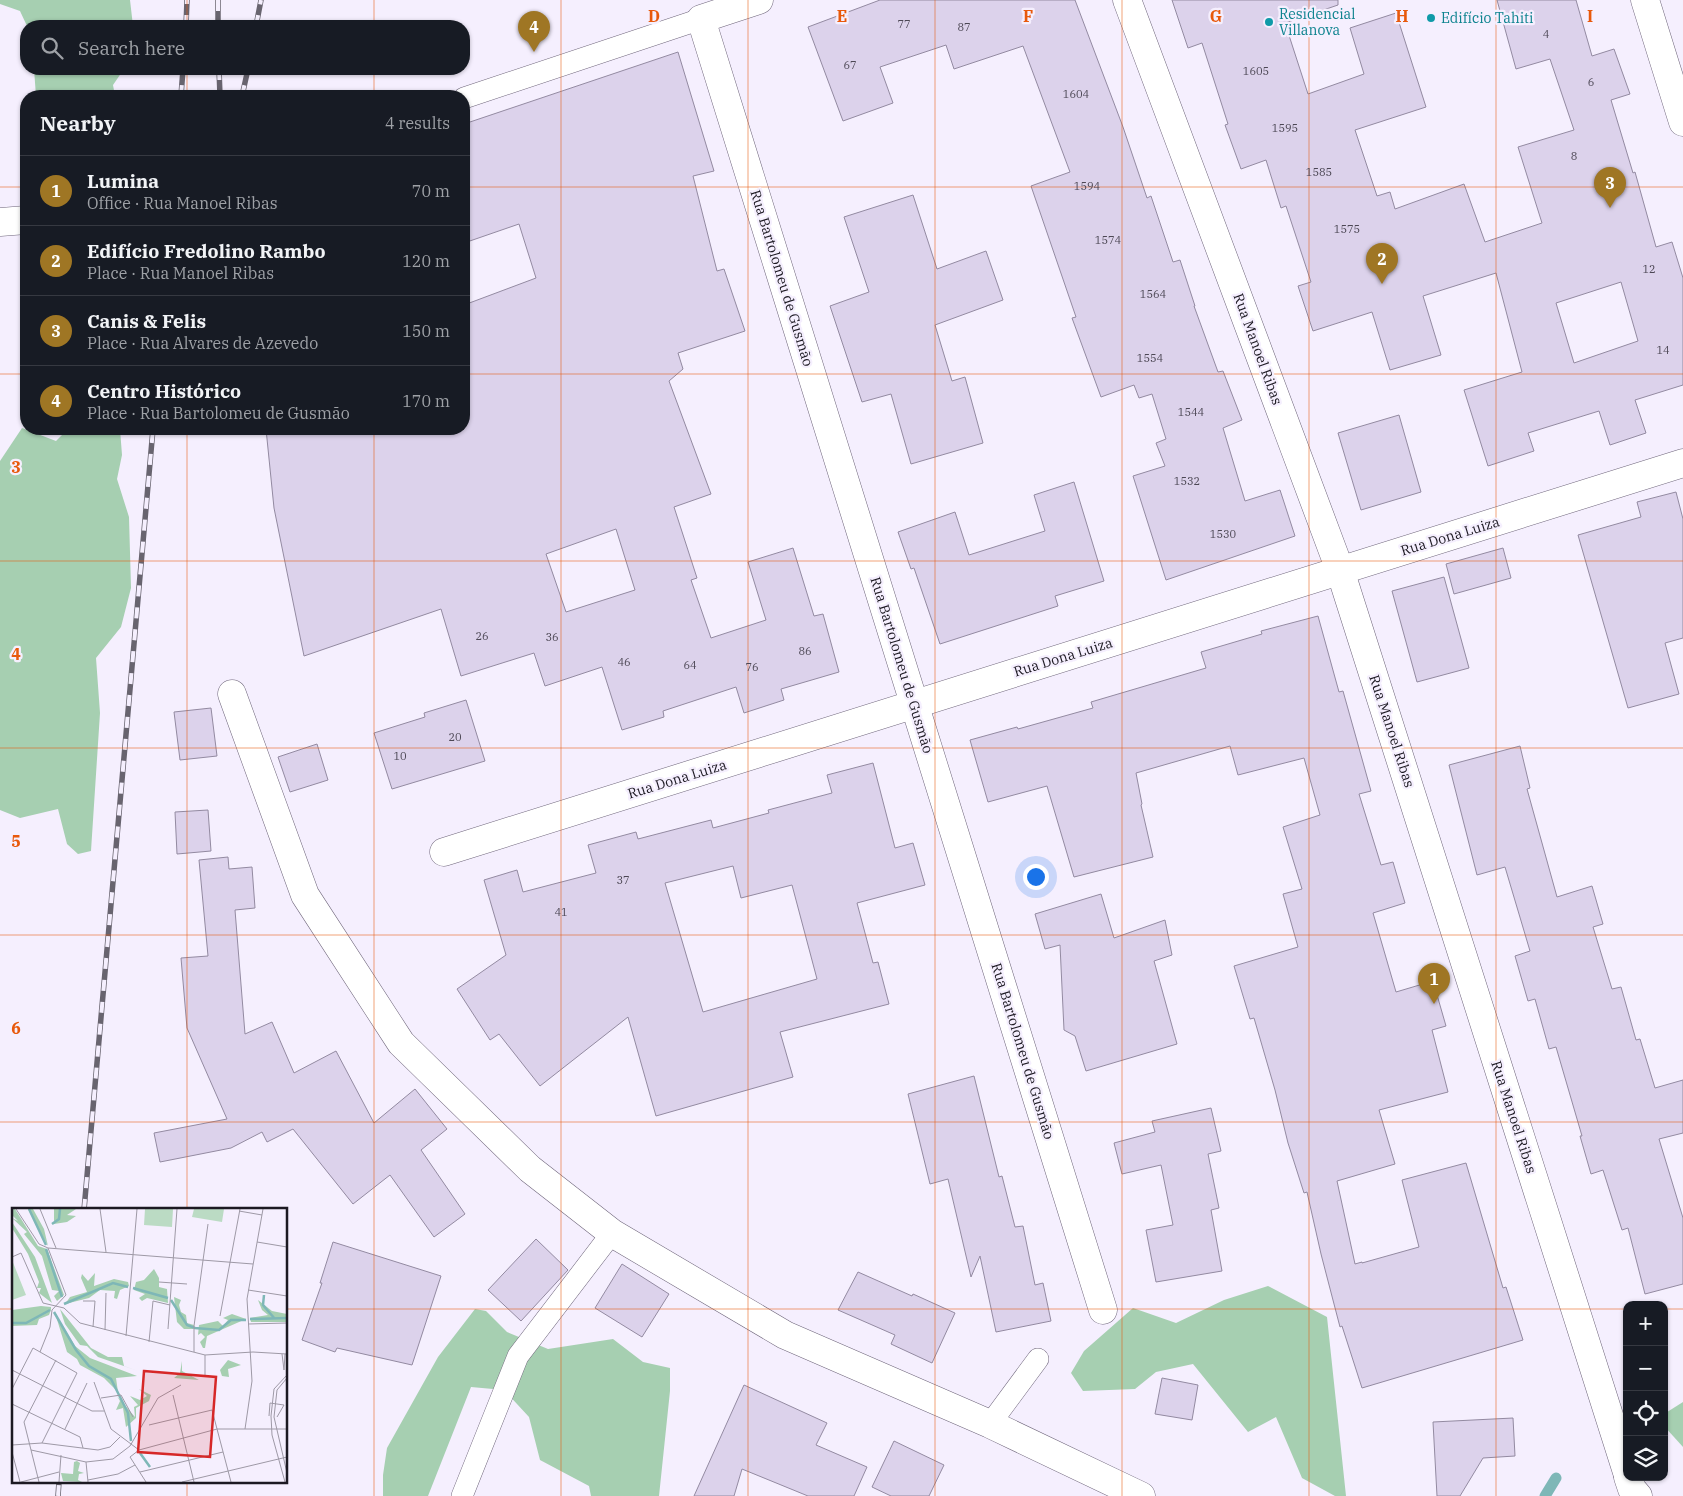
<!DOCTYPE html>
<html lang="en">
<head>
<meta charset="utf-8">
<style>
	:root { --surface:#171b24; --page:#242831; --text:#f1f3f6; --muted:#9ea1a6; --line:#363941; --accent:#9f7624 }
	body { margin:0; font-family:"IBM Plex Serif",serif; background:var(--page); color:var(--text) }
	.controls { position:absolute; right:15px; bottom:15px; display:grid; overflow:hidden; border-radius:10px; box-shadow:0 1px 4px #0004 }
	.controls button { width:45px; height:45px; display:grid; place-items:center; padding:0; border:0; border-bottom:1px solid var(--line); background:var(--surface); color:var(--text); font:25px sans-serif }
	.you { position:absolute; left:1035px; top:876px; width:18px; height:18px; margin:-12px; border:4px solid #fff; border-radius:50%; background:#1a73e8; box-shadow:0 0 0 8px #1a73e833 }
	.badge { display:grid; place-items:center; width:32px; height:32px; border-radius:50%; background:var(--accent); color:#fff; font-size:16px; font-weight:700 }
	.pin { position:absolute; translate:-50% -41px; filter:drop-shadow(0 1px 2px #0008) }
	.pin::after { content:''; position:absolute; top:26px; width:18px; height:15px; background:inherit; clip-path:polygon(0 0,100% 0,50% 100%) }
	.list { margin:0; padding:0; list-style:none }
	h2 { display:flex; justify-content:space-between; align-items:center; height:65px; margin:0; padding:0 20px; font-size:21px }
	h2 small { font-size:16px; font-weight:400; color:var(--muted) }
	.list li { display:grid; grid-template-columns:32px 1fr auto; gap:15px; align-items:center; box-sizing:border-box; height:70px; padding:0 20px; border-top:1px solid var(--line) }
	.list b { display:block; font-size:19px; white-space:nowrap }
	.list p { margin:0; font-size:16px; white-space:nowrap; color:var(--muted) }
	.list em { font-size:16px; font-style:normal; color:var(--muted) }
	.icon { flex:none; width:28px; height:28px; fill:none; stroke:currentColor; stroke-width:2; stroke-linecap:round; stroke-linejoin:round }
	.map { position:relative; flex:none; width:1683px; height:1496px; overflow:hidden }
	.search { position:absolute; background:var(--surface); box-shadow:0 1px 4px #0004; left:20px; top:20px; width:450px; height:55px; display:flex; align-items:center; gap:12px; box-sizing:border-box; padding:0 18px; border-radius:20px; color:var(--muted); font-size:19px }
	.panel { position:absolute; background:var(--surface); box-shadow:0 1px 4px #0004; left:20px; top:90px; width:450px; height:345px; border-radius:20px }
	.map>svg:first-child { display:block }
	.forest { fill:#a6cfb1 }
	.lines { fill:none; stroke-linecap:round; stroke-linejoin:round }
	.stream { stroke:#7eb7b7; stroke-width:11 }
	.building { fill:#dcd2eb; stroke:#938aa1; fill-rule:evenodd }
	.service-casing { stroke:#6f667b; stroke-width:22 }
	.minor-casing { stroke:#6f667b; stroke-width:29 }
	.tertiary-casing { stroke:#6f667b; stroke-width:29 }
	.service { stroke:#fff; stroke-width:21 }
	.minor { stroke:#fff; stroke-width:28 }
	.tertiary { stroke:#fff; stroke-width:28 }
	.rail-casing { stroke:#68646f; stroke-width:5.5 }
	.rail { stroke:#f5effe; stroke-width:4; stroke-dasharray:11; stroke-linecap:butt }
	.grid { fill:none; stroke:#e8590c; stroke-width:1; stroke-opacity:0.55 }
	.culture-dot { fill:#0f9aa8; stroke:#f5effe; stroke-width:2 }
	.labels { text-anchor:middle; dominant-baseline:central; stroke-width:4.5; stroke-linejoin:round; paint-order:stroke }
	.number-label { font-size:11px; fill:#4c4754 }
	.culture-label { font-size:14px; fill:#0d838f; stroke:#f5effe; text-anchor:start }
	.street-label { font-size:14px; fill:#1c1922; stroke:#f5effe }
	.inset-river { fill:none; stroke:#7eb7b7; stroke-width:2.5 }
	.inset-road { fill:none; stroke:#9e99a6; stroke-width:1 }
	.view { fill:#d62828; fill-opacity:0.15; stroke:#d62828; stroke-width:2.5 }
	.inset-edge { fill:none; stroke:#1c1922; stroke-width:2.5 }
	.grid-label { font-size:16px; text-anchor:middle; font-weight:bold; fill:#e8590c; stroke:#f5effe; stroke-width:4.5; stroke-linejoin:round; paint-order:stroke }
</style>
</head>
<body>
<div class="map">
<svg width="1683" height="1496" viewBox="0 0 1683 1496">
	<rect width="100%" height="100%" fill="#f5effe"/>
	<!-- forest -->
	<g class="forest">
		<path d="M0,0H130L133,26H27L20,11L0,4Z"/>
		<path d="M34,69H124L113,85L115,96H36Z"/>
		<path d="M22,428L56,441L64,433L65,429H120L122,455L117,479L129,517L131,588L121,627L96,658L100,713L91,851L78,854L67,844L58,809L20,818L0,810V461Z"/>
		<path d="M1268,1286L1327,1317L1346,1496H1335L1302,1478L1276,1417L1248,1432L1193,1364L1156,1372L1135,1389L1083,1391L1071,1373L1084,1351L1133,1308L1176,1323L1224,1300Z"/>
		<path d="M475,1309L486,1311L507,1332L548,1349L613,1339L643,1362L670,1368V1391L659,1496H591L589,1486L540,1460L529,1417L504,1390L471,1387L428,1496H383V1475L387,1448L438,1357Z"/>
		<path d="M1683,1402V1447L1664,1426V1414Z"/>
	</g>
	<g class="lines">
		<!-- stream -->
		<path class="stream" d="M1545,1496L1556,1478"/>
	</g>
	<!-- building -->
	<g class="building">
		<path d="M880,0H1075L1123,127L1147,198L1151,196L1173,262L1180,260L1195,306H1194L1218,372L1223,371L1242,420L1223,428L1245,501L1280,490L1295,536L1166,580L1133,476L1165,466L1156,443L1166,439L1152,394L1139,398L1134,385L1101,397L1072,318L1076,317L1031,186L1070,172L1023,46L954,69L946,45L880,67L893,103L843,121L808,27Z"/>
		<path d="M1172,0H1338V5L1285,23L1308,94L1364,74L1350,28L1396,13L1426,107L1355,130L1377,196L1390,192L1395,209L1464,184L1485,242L1542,223L1518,147L1574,130L1550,59L1516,69L1497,0H1576L1592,56L1614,49L1630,94L1611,100L1633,173L1635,172L1656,247L1672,242L1683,278V385L1635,400L1646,433L1610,445L1599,411L1528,433L1534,451L1488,466L1464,390L1522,372L1496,273L1423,296L1441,355L1390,370L1372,312L1313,331L1298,286L1311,282L1286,206L1281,208L1266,160L1241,169L1225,125L1228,124L1202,43L1188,48ZM1621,282L1638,341L1574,363L1556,303Z"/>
		<path d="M678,52L714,171L693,176L717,271L724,269L745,331L678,353L683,369L669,381L711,494L674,507L697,578L691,580L711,638L766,620L748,562L793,548L814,616L823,614L839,672L781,689L784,700L744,713L736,687L663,711L664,717L622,730L602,667L545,686L534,653L461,676L441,609L304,656L274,508L266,429H464V305L536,278L519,224L464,243V124ZM616,529L635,590L566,612L546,554Z"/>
		<path d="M913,195L937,269L986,251L1003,300L935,325L952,381L965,377L983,443L911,464L891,394L862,402L830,306L869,292L844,217Z"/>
		<path d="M1399,415L1421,492L1361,510L1338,433Z"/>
		<path d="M1074,482L1104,581L1055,596L1058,606L940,644L914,568L911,569L898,532L955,512L969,555L1045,531L1034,495Z"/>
		<path d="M1676,492L1683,519V638L1665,643L1679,694L1628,708L1578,535L1641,517L1637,502Z"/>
		<path d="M1503,548L1511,578L1454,594L1446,564Z"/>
		<path d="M1444,577L1469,668L1417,682L1392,591Z"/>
		<path d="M1318,616L1339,692L1343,691L1371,791L1359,794L1381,865L1393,862L1405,903L1373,913L1396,992L1433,981L1446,1026L1432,1030L1448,1092L1379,1110L1395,1164L1337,1181L1355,1264L1362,1262V1263L1419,1247L1402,1180L1466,1163L1503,1288L1506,1287L1523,1340L1362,1388L1342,1326L1340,1327L1321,1254L1307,1192L1304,1193L1288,1143L1275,1090L1254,1018L1250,1019L1234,966L1298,947L1283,894L1302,889L1283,827L1320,815L1304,758L1238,775L1230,746L1136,773L1142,804L1141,805L1153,857L1074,877L1047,786L988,802L970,740L1017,727L1018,729L1093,708L1091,702L1206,668L1201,652L1262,634L1261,631Z"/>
		<path d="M466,700L485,761L392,789L374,733L425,717L424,713Z"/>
		<path d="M211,708L217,756L180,760L174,712Z"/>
		<path d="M317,744L328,780L290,792L278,757Z"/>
		<path d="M1520,746L1530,788L1527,789L1557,897L1592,886L1603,924L1593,927L1612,989L1621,987L1636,1040L1640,1039L1655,1088L1683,1080V1133L1659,1139L1683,1218V1284L1645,1294L1628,1228L1622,1230L1603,1170L1591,1174L1580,1136H1582L1556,1047L1549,1049L1535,999L1528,1001L1515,956L1530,951L1505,867L1477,875L1449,765Z"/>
		<path d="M873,763L895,848L913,843L925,885L857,903L873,963L878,962L889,1004L780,1032L793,1077L656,1116L628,1017L540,1086L499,1034L490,1040L457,989L506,955L484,880L517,870L523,892L596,873L588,845L636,832L638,839L711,820L713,828L769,813L768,810L832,793L827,775ZM733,866L741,898L792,885L817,979L703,1012L665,883Z"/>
		<path d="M208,810L211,851L177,854L175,812Z"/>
		<path d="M228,857L229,869L252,867L255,908L235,910L245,1034L272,1022L294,1073L336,1051L374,1123L415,1089L447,1129L421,1150L465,1214L434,1237L390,1175L353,1204L293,1129L267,1142L262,1132L231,1148L160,1162L154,1133L227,1119L187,1028L181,958L208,956L199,860Z"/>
		<path d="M1101,894L1114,938L1165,920L1172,955L1154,961L1177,1044L1086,1071L1075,1036L1064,1030L1060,945L1045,949L1035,914Z"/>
		<path d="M974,1076L999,1177L1002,1176L1015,1227L1023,1226L1035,1285L1043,1283L1051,1321L996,1332L980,1256L971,1277L948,1179L930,1184L908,1094Z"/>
		<path d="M1211,1108L1221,1151L1208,1154L1219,1208L1211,1210L1222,1271L1156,1282L1146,1230L1173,1225L1161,1165L1122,1174L1114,1143L1155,1132L1152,1121Z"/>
		<path d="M536,1239L568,1270L521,1321L488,1290Z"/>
		<path d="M333,1242L441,1276L412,1365L337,1348L335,1352L302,1340L322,1283H320Z"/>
		<path d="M622,1264L669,1294L642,1337L595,1308Z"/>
		<path d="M858,1272L912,1296L913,1294L955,1313L932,1363L891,1344L895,1335L838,1310Z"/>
		<path d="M1162,1378L1198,1385L1192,1420L1155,1414Z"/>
		<path d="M744,1385L827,1423L816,1445L867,1467L854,1496H808L742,1469L734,1496H694Z"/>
		<path d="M1513,1418L1515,1456L1483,1458L1460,1496H1437L1433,1422Z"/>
		<path d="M894,1441L944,1465L929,1496H891L872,1487Z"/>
	</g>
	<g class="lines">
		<defs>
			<g id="service">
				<path d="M464,98L701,19"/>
				<path d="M990,1424L1038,1359"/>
				<path d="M462,1496L518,1356L612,1233"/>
			</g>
			<g id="minor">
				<path d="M759,0L701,19L1103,1310"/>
				<path d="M1645,0L1683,122"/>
				<path d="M0,222L26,220"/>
				<path d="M232,694L305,895L401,1043L530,1169L612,1233L785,1335L990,1424L1141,1496"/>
				<path d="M444,852L1683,463"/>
			</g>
			<g id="tertiary">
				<path d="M1127,0L1340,570L1627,1472"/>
				<path d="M1628,1477L1632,1489L1638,1496"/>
			</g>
		</defs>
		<!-- service casing -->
		<use href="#service" class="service-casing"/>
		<!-- minor casing -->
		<use href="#minor" class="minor-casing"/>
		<!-- tertiary casing -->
		<use href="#tertiary" class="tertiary-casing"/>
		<!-- service -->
		<use href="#service" class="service"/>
		<!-- minor -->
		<use href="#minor" class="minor"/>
		<!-- tertiary -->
		<use href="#tertiary" class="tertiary"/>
		<defs>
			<g id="rail">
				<path d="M218,0V26"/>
				<path d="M186,26L187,0"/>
				<path d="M256,26L261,0"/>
				<path d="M219,69L220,96"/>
				<path d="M181,96L183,69"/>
				<path d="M242,96L248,69"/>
				<path d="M84,1210L153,429"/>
				<path d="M58,1496L59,1482"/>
			</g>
		</defs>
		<!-- rail casing -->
		<use href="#rail" class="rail-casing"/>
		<!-- rail -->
		<use href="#rail" class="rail"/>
	</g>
	<!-- grid -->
	<path class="grid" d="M187,0V26M374,0V26M561,0V1496M748,0V1496M935,0V1496M1122,0V1496M1309,0V1496M1496,0V1496M187,69V96M374,69V96M0,187H26M464,187H1683M0,374H26M464,374H1683M187,429V1210M374,429V1496M0,561H1683M0,748H1683M0,935H1683M0,1122H1683M0,1309H14M286,1309H1627M1664,1309H1683M187,1482V1496"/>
	<!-- markers -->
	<g class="culture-dot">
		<circle cx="1431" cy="18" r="5"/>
		<circle cx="1269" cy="22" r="5"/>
	</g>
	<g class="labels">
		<!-- number labels -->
		<g class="number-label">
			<text x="904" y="24">77</text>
			<text x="964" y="27">87</text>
			<text x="1546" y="34">4</text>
			<text x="850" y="65">67</text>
			<text x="1256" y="71">1605</text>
			<text x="1591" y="82">6</text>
			<text x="1076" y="94">1604</text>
			<text x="1285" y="128">1595</text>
			<text x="1574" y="156">8</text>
			<text x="1319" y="172">1585</text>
			<text x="1087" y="186">1594</text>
			<text x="1347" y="229">1575</text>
			<text x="1108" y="240">1574</text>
			<text x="1649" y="269">12</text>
			<text x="1153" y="294">1564</text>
			<text x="1663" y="350">14</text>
			<text x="1150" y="358">1554</text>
			<text x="1191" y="412">1544</text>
			<text x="1187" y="481">1532</text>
			<text x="1223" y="534">1530</text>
			<text x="482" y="636">26</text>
			<text x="552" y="637">36</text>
			<text x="805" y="651">86</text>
			<text x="624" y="662">46</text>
			<text x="690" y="665">64</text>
			<text x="752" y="667">76</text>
			<text x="455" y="737">20</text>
			<text x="400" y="756">10</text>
			<text x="623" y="880">37</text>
			<text x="561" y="912">41</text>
		</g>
		<!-- culture labels -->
		<g class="culture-label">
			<text x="1279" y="14">Residencial<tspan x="1279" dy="16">Villanova</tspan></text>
			<text x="1441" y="18">Edifício Tahiti</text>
		</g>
		<!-- street labels -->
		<g class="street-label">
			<text transform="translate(782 278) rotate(73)">Rua Bartolomeu de Gusmão</text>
			<text transform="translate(1258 349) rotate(70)">Rua Manoel Ribas</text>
			<text transform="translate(1450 536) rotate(-17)">Rua Dona Luiza</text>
			<text transform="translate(1063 657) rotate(-17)">Rua Dona Luiza</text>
			<text transform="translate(902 665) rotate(73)">Rua Bartolomeu de Gusmão</text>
			<text transform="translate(1392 731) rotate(72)">Rua Manoel Ribas</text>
			<text transform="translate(677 779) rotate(-17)">Rua Dona Luiza</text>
			<text transform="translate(1023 1051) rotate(73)">Rua Bartolomeu de Gusmão</text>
			<text transform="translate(1514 1117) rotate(72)">Rua Manoel Ribas</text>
		</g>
	</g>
	<!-- overview -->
	<g transform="translate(12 1208)">
		<rect width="275" height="275" fill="#f5effe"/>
		<path d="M133,1H161L160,19L132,17ZM182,1H212L210,14L180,9ZM0,52L14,87L0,92Z" fill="#bbdbc4"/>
		<path d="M0,1H3L26,38L35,41L52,87L45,93L42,88L47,83L40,82L30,48L12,26L15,24L0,10L6,13L0,7ZM16,1H21L32,21L36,38ZM42,1H64L55,7L64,8L55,14L42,16ZM0,14L23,49L40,95L27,85L29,80H25L27,74L16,46L0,20ZM142,61L147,70V79L155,81L156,95L135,90L130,93L127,90L133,86L122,82L124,74L132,72ZM83,65L82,78L102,71L116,74L117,78L108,82L105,91L102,90L103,83L88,82L77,90L53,96L58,89L75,84L69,70L70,66L76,73ZM162,89L169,92L167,97L169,104L174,107L175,115L182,117L181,121H172L165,114ZM246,92L260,103L275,106V114H239L238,110L256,107L250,102ZM29,98L39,99V102L37,107L27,111L25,117L0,118V102ZM48,101L79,140L96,149H110L112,158L126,163L86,149L75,138L68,137L53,116ZM43,105L63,138L78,150L125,168L104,170L106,184L92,170L68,157L65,151L55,144ZM220,106L234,111L195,128L193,140H191L188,134L193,129L189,125L186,127L187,117L206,113L211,118L216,112L211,110ZM216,152L229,157L216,161L217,169L210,168L208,162ZM170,153V163L187,172L162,170L168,165ZM127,181L139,187L137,193L124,200V210L114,219L111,200L104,202L108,193L105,188L123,209L122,199L126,197L118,188L128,192L135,188ZM65,253L68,255L66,263L72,265L67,266L66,272L70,274L51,273L49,265L61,266L62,254Z" fill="#a6cfb1"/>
		<path class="inset-river" d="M17,1L34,37M40,16L47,11L48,1M34,41L50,89M121,80L156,90M252,87L251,97L263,111M159,92L175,117L183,120L207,122L219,112H234M52,96L101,75L116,79M42,104L64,142L77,158L99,171L116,205L119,233M238,111L275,110M0,115H14L38,102M128,245L138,259"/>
		<path class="inset-road" d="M4,1L27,36L36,40L241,56M28,1L44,40M88,1L94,44M227,3L250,7M245,34L275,39M0,49L9,45L31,95L52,100L68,115L193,147L241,144L275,146M147,74L175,76M236,82L275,88M71,93H83L81,119M208,108L228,1M236,116L275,115M156,121L165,1M93,122L94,85M114,128L125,1M137,134L141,93L158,97M28,144L38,119L40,102L54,87L36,40M182,144V118L196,16M270,146L272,162L273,146M193,147V169M0,162L80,203H92M275,170L265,182L262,209L275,265M82,174L99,221L127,242M0,181L21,140L65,165L30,235M161,187L182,274M89,190L109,187L121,209M0,196L68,229L71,240M257,208L258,195L272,197L265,209M137,217L200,202L219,274M53,221L75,175M233,221L240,173L235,91L251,1M0,237L30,235L86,242L98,239L108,229M19,242L74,254L101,251L118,238L146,190L169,177M0,244L8,274M74,254L76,274M128,264L211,244M76,272L106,266L123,257M9,274L47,264M27,274L12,214L44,152M47,274L49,247M134,274L118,249L127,242L205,221H275M170,274L275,249M273,274L260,227L259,208L262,181L275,167"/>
		<path class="view" d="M132,163L204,169L198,249L126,244Z"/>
		<rect width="275" height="275" class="inset-edge"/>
	</g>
	<g class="grid-label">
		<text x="654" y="22">D</text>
		<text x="842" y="22">E</text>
		<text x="1028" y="22">F</text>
		<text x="1216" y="22">G</text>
		<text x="1402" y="22">H</text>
		<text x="1590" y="22">I</text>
		<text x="16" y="473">3</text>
		<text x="16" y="660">4</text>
		<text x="16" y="847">5</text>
		<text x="16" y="1034">6</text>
	</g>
</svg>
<div class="controls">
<button>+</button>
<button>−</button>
<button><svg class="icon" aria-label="locate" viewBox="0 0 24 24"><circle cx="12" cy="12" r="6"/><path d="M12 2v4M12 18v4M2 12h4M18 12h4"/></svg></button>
<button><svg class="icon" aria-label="layers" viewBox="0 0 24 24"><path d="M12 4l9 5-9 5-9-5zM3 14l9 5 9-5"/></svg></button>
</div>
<div class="you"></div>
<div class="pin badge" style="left:1434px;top:1004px">1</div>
<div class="pin badge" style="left:1382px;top:284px">2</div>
<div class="pin badge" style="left:1610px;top:208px">3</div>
<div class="pin badge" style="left:534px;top:52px">4</div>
<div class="search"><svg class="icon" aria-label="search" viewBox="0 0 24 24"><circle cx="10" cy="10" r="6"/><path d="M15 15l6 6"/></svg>Search here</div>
<section class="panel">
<h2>Nearby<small>4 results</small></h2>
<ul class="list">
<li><span class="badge">1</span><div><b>Lumina</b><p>Office · Rua Manoel Ribas</p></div><em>70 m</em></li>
<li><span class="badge">2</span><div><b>Edifício Fredolino Rambo</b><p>Place · Rua Manoel Ribas</p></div><em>120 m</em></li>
<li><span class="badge">3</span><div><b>Canis &amp; Felis</b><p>Place · Rua Alvares de Azevedo</p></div><em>150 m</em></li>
<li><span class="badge">4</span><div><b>Centro Histórico</b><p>Place · Rua Bartolomeu de Gusmão</p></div><em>170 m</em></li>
</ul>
</section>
</div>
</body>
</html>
